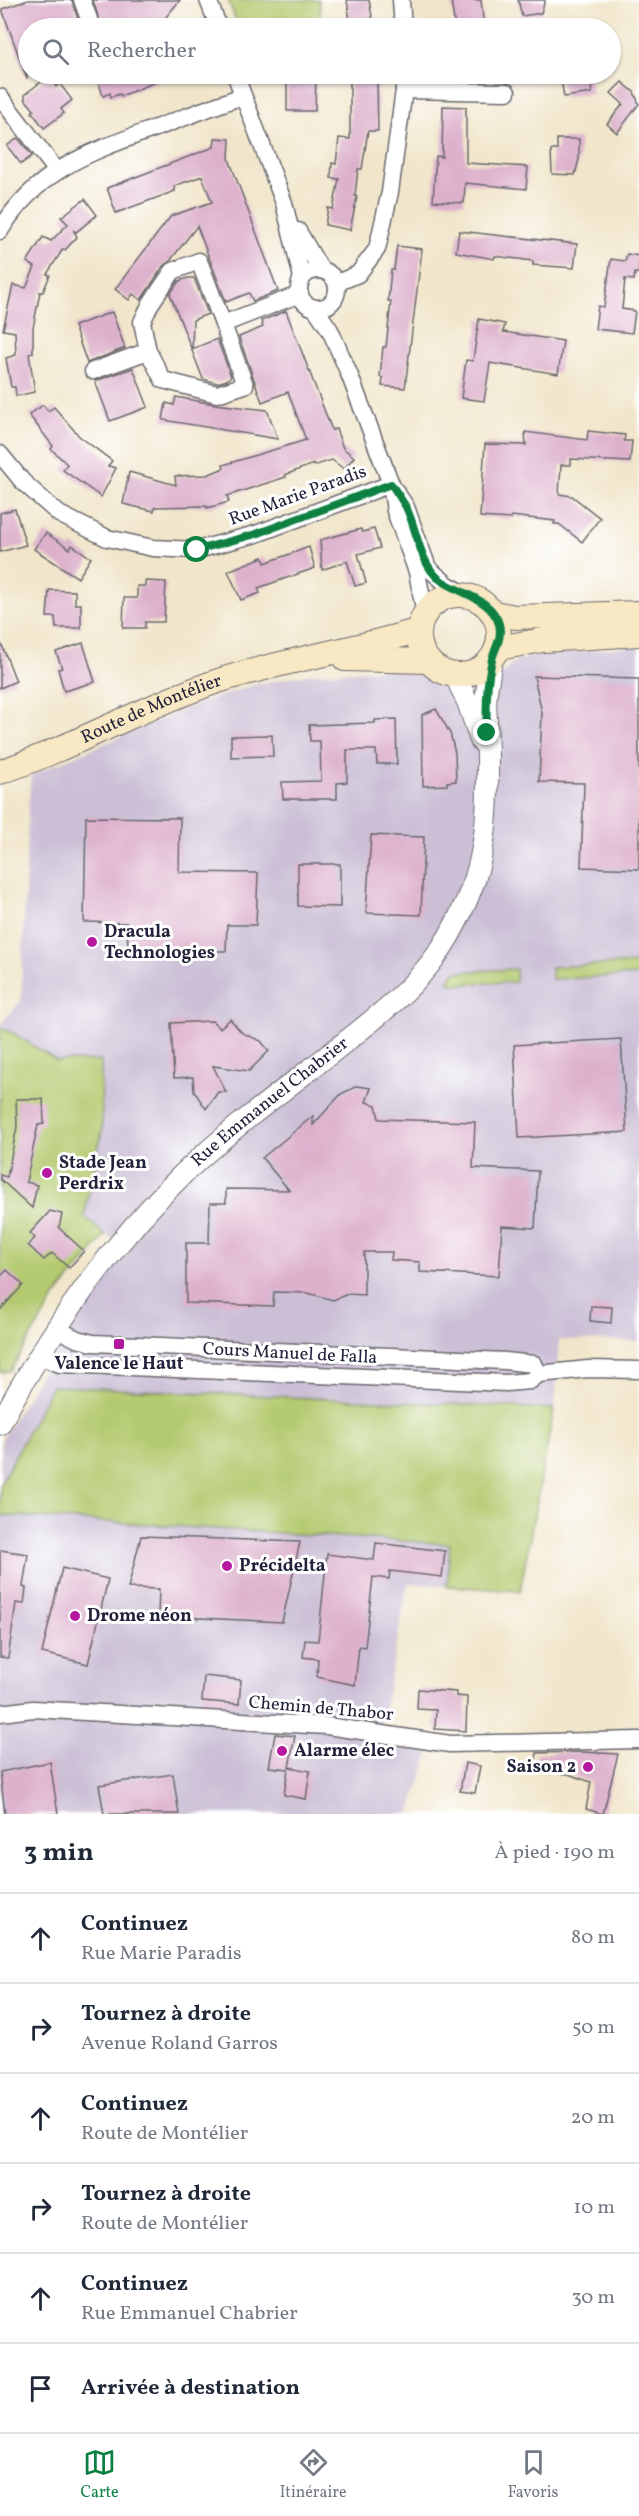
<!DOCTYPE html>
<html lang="fr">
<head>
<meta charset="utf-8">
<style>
	:root { --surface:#fff; --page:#f2f2f3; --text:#1f2937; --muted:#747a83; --line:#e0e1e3; --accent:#0b8043 }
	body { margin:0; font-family:Vollkorn,serif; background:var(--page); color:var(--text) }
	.stop { position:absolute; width:18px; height:18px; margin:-14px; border:4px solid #0b8043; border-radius:50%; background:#fff }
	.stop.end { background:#0b8043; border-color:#fff; box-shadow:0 2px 6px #0008 }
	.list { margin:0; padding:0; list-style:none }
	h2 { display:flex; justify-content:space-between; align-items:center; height:78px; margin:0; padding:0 24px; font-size:26px }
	h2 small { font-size:20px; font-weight:400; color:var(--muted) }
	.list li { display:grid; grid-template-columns:39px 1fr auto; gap:18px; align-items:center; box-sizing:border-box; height:90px; padding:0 24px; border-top:2px solid var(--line) }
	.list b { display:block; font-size:22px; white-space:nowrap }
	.list p { margin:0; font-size:20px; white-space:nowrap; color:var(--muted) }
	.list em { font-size:20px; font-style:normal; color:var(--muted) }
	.icon { flex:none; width:33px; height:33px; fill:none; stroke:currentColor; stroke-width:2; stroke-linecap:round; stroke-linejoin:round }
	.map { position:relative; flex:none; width:639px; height:1814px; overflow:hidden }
	.search { position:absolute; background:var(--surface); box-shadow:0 2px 4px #0004; left:18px; right:18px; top:18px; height:66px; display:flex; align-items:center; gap:15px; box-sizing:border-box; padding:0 21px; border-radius:33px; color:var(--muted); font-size:22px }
	.sheet { height:618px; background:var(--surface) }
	nav { display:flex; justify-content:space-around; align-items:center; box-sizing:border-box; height:84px; border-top:2px solid var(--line); background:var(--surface); font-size:16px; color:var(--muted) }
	nav a { display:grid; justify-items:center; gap:3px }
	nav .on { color:var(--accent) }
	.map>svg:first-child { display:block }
	.industrial { fill:#cbbfd5 }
	.green { fill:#b4ca6f; stroke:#6b7655; stroke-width:1.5 }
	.building { fill:#ddb1cc }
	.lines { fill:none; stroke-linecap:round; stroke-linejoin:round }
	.minor-casing { stroke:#6a676d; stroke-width:19 }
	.tertiary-casing { stroke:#6a676d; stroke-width:23 }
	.secondary-casing { stroke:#6a676d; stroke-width:26 }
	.minor { stroke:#fff; stroke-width:16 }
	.tertiary { stroke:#fff; stroke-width:21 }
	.secondary { stroke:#f8e8c3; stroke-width:24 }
	.route { stroke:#0b8043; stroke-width:8 }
	.poi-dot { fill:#b5179e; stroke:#fff; stroke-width:2 }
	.labels { text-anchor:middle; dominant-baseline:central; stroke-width:6; stroke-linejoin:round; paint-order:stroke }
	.street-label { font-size:18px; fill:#22223b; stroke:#fff }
	.poi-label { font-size:18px; font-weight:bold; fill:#22223b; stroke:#fff; text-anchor:start }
</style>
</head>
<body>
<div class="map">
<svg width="639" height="1814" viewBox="0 0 639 1814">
	<rect width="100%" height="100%" fill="#fff"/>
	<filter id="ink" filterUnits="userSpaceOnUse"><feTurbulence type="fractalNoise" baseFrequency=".0167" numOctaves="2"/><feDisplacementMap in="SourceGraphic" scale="12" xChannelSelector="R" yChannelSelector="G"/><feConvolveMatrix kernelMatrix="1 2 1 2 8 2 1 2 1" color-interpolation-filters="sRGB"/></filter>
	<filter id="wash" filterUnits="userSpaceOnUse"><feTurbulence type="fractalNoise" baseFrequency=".008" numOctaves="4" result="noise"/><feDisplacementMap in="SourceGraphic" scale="24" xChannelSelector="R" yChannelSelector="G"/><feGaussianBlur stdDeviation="1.35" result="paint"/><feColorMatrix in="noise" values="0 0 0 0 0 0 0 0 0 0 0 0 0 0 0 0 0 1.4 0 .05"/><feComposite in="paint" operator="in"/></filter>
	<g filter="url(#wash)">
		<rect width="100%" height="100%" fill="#f1e6cb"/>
		<!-- industrial -->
		<g class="industrial">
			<path d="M639,645V1341L559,1340L554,1409L52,1387L0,1485L1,1441L45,1367L107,1276L130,1249L105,1235L84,1216L102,1131L57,1062L13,1033L0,1028V1025L21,1001L28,810L31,775L192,706L254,685L308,674L416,667L442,687L471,685L504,672L514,662L529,657Z"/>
			<path d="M0,1515L450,1544L447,1586L408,1583L380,1733L433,1741L410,1814H0Z"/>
		</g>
		<!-- green -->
		<g class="green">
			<path d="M228,0H319L321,20L298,28H239Z"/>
			<path d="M639,963V975L552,979L551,967Z"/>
			<path d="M516,969V982L455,984L448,981L455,972Z"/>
			<path d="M0,1028L13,1033L57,1061H101L102,1131L84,1216L105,1235L53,1300L10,1371L0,1372Z"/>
			<path d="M52,1386L554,1409L520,1591L447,1586L450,1544L0,1515V1485Z"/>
		</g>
		<g id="blocks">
			<!-- building -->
			<g class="building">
				<path d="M28,0H72L79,23L85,28H28L27,79L2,9Z"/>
				<path d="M93,0H180L157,28H119L118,25L109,28H93L99,20Z"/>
				<path d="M347,0H369L374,28H351Z"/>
				<path d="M451,0H481L484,28H455Z"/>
				<path d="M518,0H545L541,13L522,16Z"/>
				<path d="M105,74H112L114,79L130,74L173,75L121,96L120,94L111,97L110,93L103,96L97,77Z"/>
				<path d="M287,74H316L315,111H287Z"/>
				<path d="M352,74H374V81H377L378,131H368L362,169H358L355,196L357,197L350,230L325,225L328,208L333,209L339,179L331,178L332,163L336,164L339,138L350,139V80H352Z"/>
				<path d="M560,74H589L592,93L564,97Z"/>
				<path d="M49,76L56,87L60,84L72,100L61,109L64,113L44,128L32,112L34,110L25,99V94Z"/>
				<path d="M622,82L634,92L639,104L617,133L607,124L623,104L611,93Z"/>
				<path d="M443,106L466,107V163L528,167L526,189L465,183L464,203L433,201L436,156L442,157Z"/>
				<path d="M18,138L32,156L21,164L7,146Z"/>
				<path d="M215,138L230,139L229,159L278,291L253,301L249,293L226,302L197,226L170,261L164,265L141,300L133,294L129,300L115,289L171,216L212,202L202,176L174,186L175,191L116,213L107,188L214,147Z"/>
				<path d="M557,139H579V159L575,175L552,174L551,150H557Z"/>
				<path d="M85,199L97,215L76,232L74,231L77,237L65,250L63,249L47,274L50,275L43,292H40L33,328V353L29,354L35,392L16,396L15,387H11L6,358L16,355L15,332L3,330L13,285L26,288L35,267L27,262L43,237L51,241L68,224L61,217Z"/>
				<path d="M459,231L577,244L574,268L533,265V261L495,256L494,259L456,252Z"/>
				<path d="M397,246L422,249L405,388L382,386L383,378L380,377L383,347H386L391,301H388L391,270H394Z"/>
				<path d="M627,254L639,256V273H635L634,280L625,279L622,309L635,311L632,333L595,329L598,306L604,307L611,259L625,261Z"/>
				<path d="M188,278H194L208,314L193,320L192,349L217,339L231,376L227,380L217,383L203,379L170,294L179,281Z"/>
				<path d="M286,311L332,430L336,429L343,448L354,457L344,469L332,460L313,466V464L285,475L286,477L227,496L229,502L207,508V506L155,507L154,511L123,504L129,472L176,485L175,476L207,475L224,468L223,465L306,440L288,392L262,402L239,337L263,327L261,321Z"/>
				<path d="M112,312L125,348L87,363L74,326Z"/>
				<path d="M479,319L505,324L503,332L563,341L558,374L490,363L484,401L461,398L466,360L473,361Z"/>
				<path d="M133,368L148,407L110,421L95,381Z"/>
				<path d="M176,397L214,404L267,410L278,439L163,420L166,403L174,405Z"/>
				<path d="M43,405L48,411L54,407L79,436L112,461L108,466L116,468L101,497L63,470L67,464L51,449L53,446L29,415Z"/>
				<path d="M588,431L625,435L624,441H632L630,462L571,459V465H561L559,494L572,496L600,518L582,542L559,524H554L555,521L511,516V519L480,517L485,444L526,445L525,432L587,440Z"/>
				<path d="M15,509L26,545L0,552V513Z"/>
				<path d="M361,529L362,532L374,529L380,548L358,554L366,583L355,586L347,561L322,570L320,540Z"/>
				<path d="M46,533L70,549L72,545L91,558L78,578L34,549Z"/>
				<path d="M309,547L315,568L258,588L260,593L241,600L228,571L263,557L265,563Z"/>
				<path d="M145,581L166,582L164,622H145V628H123L124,598H137V586H145Z"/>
				<path d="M49,590L75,591V604H81V628H56L55,617H47Z"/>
				<path d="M1,643L16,681L0,688V644Z"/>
				<path d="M83,643L95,682L64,691L58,669L62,668L56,652Z"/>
				<path d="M534,676L639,679V869L581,867L584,783L539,782L542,713Z"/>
				<path d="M436,709L450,733L455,753L456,781L447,782V785L423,786L422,715Z"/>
				<path d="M396,719L397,764H377L376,750H347V782L337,783V799H283L282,782L321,781L320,741H310L309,725L375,723V720Z"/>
				<path d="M272,735L273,756L231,757V736Z"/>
				<path d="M86,817L180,818L179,872L258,873L256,925H227L226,951L128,950L127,923L84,922Z"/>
				<path d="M371,835L424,837L421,915L366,913Z"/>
				<path d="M298,864H340V907L298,906Z"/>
				<path d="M230,1019L242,1033L261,1041L269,1051L249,1071L213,1066L226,1092H218L206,1109L194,1091L193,1077L174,1078L171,1023L212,1021L220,1028Z"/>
				<path d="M621,1039L627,1132L519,1138L514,1045Z"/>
				<path d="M357,1086L371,1088L366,1102L376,1105L379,1119L475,1122L473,1168L538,1171L535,1228L502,1226L499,1276L420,1272V1262L391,1260L392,1252H364V1295L348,1294L333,1300L308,1293L274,1292L273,1306L186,1303V1243H209L210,1203H226V1189L289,1190L262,1158L313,1116V1125L341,1094Z"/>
				<path d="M16,1099H43L44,1124L38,1125L26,1182L37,1185L32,1208L0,1179V1175L7,1177L17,1127Z"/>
				<path d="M50,1211L62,1214L59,1228L84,1251L69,1268L52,1253L44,1260L28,1245L35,1238L30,1233Z"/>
				<path d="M7,1270L23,1285L0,1310V1277Z"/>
				<path d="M591,1306L612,1307L611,1323L590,1321Z"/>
				<path d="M141,1536L300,1542L282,1622L158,1616L159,1589L128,1588Z"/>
				<path d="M376,1543L445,1551L442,1577L390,1571L389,1579L373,1577L365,1647L359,1646L355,1685L317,1677L318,1659L303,1657L305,1640L318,1641L327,1554L374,1560Z"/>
				<path d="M0,1550L28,1554L23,1587L26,1588L24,1604L16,1603L8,1658L0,1657Z"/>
				<path d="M62,1568L108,1579L88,1664L42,1653Z"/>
				<path d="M204,1676L241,1680L239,1704L202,1701Z"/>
				<path d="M418,1689L456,1692V1696L467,1697L466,1731L435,1729L436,1710L417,1709Z"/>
				<path d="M275,1734L295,1736L289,1767L310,1771L306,1799L284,1795L288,1769L269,1767Z"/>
				<path d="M581,1752L618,1754L603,1814L586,1809L591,1782L568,1774L534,1770L537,1753Z"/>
				<path d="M50,1762L58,1814H5L0,1772Z"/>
				<path d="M465,1763L480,1766L475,1793L460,1791Z"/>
				<path d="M173,1774L179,1814H104L99,1785Z"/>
			</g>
		</g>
	</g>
	<g filter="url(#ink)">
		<use href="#blocks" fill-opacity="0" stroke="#6a676d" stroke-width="1.5"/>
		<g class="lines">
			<defs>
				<g id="minor">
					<path d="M82,0L89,19"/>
					<path d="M208,0L219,28"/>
					<path d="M401,0L403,28"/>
					<path d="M235,74L284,203L302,278"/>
					<path d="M404,90L507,92"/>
					<path d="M0,97L56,170"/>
					<path d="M0,231C36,170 90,152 153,129C183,118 213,106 243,96"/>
					<path d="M298,231L321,270"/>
					<circle cx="318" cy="289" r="19"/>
					<path d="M337,283L358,274L377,249L390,192L404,90V74"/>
					<path d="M315,308L330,330L348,371L391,484L395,511L417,572L425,614"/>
					<path d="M148,351L142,322L151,303L173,271L199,261L223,324L300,294"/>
					<path d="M93,371L148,351L163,380L217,394L245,385L223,324"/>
					<path d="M0,454L23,482L59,514L107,538L153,548L197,550L256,534L391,484"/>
					<path d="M394,489L406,507L428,568L448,585L469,596"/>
					<path d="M38,1356L60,1364L506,1383L530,1381L539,1374L534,1364L505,1361L93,1343L77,1339L55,1328"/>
					<path d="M539,1374L588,1369L639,1370"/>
					<path d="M0,1713L33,1709L327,1726L450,1744L639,1740"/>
				</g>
				<g id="tertiary">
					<path d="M455,675L468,703L481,741"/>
					<path id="s1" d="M0,1424C49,1332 108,1247 183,1174C230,1129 284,1090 335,1050C372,1021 412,991 439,952C454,930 466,904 475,879C490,832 488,781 487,732C487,721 485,709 486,698C487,686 490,673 491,660"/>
				</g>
				<g id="secondary">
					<circle cx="459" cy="635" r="40"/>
					<path d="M494,613L515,617L639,613"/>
					<path d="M498,648L543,640L639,634"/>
					<path d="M345,659L428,661"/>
					<path id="s2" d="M0,772C74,747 142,707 215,682C282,660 352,651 419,630"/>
				</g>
			</defs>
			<!-- minor casing -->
			<use href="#minor" class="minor-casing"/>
			<!-- tertiary casing -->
			<use href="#tertiary" class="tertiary-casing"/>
			<!-- secondary casing -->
			<use href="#secondary" class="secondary-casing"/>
			<!-- minor -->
			<use href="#minor" class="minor"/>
			<!-- tertiary -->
			<use href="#tertiary" class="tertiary"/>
			<!-- secondary -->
			<use href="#secondary" class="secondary"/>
		</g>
	</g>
	<g class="lines" filter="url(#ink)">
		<!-- route -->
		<path class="route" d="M197,550L256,534L391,484C396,491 401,499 406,507C417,529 419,561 438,578C458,594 491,597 499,624C503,640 493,650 491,664C486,687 486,710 487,733"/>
	</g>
	<!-- markers -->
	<g class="poi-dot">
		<circle cx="92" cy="942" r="6"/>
		<circle cx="47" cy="1173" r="6"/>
		<rect x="113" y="1338" width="12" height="12" rx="3"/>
		<circle cx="227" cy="1566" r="6"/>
		<circle cx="75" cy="1616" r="6"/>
		<circle cx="282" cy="1751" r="6"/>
		<circle cx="588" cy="1767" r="6"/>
	</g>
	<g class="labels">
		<!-- street labels -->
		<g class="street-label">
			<text transform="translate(298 496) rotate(-20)">Rue Marie Paradis</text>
			<text stroke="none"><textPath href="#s2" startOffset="164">Route de Montélier</textPath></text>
			<text stroke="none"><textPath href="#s1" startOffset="424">Rue Emmanuel Chabrier</textPath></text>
			<text transform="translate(290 1354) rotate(3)">Cours Manuel de Falla</text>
			<text transform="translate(321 1709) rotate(5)">Chemin de Thabor</text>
		</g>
		<!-- poi labels -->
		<g class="poi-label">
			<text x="104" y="932">Dracula<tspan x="104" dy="21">Technologies</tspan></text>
			<text x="59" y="1163">Stade Jean<tspan x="59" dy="21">Perdrix</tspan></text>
			<text x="119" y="1364" text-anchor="middle">Valence le Haut</text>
			<text x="239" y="1566">Précidelta</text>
			<text x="87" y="1616">Drome néon</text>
			<text x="294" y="1751">Alarme élec</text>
			<text x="576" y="1767" text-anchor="end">Saison 2</text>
		</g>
	</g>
</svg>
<div class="stop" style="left:197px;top:550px"></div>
<div class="stop end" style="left:487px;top:733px"></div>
<div class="search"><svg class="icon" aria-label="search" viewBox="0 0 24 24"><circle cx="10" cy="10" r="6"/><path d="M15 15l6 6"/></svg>Rechercher</div>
</div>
<section class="sheet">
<h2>3 min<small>À pied · 190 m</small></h2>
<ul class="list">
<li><svg class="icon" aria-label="ahead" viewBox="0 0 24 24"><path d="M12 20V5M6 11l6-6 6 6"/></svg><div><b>Continuez</b><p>Rue Marie Paradis</p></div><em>80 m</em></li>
<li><svg class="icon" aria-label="right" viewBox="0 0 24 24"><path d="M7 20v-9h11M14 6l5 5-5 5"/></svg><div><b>Tournez à droite</b><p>Avenue Roland Garros</p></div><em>50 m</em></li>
<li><svg class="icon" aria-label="ahead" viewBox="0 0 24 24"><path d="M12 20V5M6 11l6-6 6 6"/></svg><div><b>Continuez</b><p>Route de Montélier</p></div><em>20 m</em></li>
<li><svg class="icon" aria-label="right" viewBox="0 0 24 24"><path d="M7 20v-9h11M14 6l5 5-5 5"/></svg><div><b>Tournez à droite</b><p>Route de Montélier</p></div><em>10 m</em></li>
<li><svg class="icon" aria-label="ahead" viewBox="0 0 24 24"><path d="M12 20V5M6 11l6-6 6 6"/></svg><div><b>Continuez</b><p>Rue Emmanuel Chabrier</p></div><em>30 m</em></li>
<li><svg class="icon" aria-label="arrive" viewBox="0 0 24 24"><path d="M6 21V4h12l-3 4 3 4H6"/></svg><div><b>Arrivée à destination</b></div></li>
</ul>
</section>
<nav>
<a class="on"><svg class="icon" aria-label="map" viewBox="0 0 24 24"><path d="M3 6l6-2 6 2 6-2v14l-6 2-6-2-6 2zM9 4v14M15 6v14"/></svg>Carte</a>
<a><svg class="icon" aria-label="directions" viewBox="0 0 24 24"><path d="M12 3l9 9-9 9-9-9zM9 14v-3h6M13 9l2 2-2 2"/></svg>Itinéraire</a>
<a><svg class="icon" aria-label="saved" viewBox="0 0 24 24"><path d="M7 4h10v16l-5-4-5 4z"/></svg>Favoris</a>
</nav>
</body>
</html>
